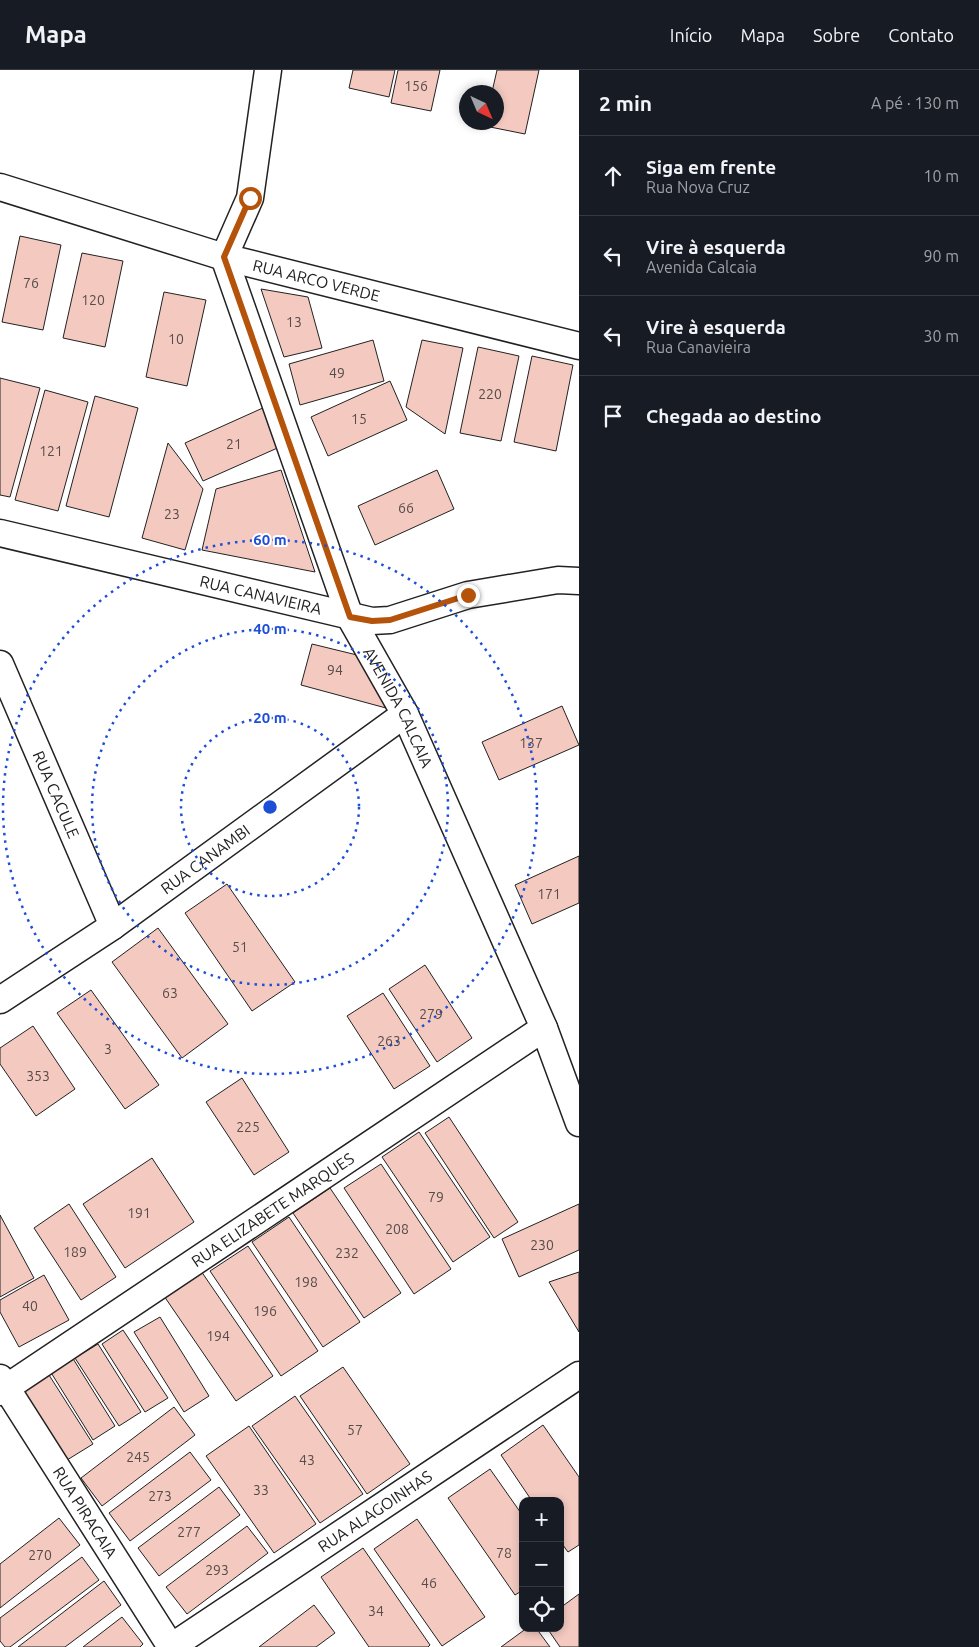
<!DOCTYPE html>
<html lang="pt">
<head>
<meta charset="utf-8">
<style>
	:root { --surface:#171b24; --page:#242831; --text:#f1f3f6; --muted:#9ea1a6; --line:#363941 }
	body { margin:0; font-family:Ubuntu,sans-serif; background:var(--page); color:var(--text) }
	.controls { position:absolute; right:15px; bottom:15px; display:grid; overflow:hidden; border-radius:10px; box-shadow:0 2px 8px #0003 }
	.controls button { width:45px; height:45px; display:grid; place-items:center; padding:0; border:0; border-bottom:1px solid var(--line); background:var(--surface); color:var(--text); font:25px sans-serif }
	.compass { position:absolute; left:459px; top:15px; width:45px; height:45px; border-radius:50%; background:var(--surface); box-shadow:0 2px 8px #0003; rotate:136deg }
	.stop { position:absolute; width:15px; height:15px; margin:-11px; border:4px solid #b45309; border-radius:50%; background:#fff }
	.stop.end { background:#b45309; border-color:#fff; box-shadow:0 1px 5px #0008 }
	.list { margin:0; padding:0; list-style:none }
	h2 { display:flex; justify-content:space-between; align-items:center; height:65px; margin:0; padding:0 20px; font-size:21px }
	h2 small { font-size:16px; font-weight:400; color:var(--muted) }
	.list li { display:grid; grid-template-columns:32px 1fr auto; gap:15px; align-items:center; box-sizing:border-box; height:80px; padding:0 20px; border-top:1px solid var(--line) }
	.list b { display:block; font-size:19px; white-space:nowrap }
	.list p { margin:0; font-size:16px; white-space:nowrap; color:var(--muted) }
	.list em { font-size:16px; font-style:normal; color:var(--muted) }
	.icon { flex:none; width:28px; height:28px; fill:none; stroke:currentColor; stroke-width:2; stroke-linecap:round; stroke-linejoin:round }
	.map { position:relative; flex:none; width:579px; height:1577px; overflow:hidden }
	header { display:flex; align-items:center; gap:30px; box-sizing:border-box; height:70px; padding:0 25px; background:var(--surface); border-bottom:1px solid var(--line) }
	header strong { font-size:24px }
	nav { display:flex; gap:28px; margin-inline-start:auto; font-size:18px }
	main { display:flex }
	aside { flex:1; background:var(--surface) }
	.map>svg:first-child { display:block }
	.building { fill:#f3c9c0; stroke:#222 }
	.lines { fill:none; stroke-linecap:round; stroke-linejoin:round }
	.minor-casing { stroke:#222; stroke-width:29 }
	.minor { stroke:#fff; stroke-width:26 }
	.route { stroke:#b45309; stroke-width:6 }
	.ring { fill:none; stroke:#1d4ed8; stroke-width:2.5; stroke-dasharray:2.5 5 }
	.labels { text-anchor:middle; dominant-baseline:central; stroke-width:4; stroke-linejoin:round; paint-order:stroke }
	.number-label { font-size:14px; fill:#564c4a }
	.street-label { font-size:16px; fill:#222; stroke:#fff }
	.centre { fill:#1d4ed8; stroke:#fff; stroke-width:2.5 }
	.ring-label { font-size:15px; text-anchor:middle; font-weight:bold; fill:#1d4ed8; stroke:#fff; stroke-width:4; stroke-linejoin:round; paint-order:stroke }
</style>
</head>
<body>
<header>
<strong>Mapa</strong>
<nav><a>Início</a><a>Mapa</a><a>Sobre</a><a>Contato</a></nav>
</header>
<main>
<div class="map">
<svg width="579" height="1577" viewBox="0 0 579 1577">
	<rect width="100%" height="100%" fill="#fff"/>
	<!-- building -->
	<g class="building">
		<path d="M353,0H395L389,27L349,18Z"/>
		<path d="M398,0H440L431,41L391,33Z"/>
		<path d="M497,0H539L525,64L485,56L486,52H497V22H492Z"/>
		<path d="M20,166L61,175L43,260L2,252Z"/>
		<path d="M82,183L123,191L105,277L63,268Z"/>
		<path d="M261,219L308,227L322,278L284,287Z"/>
		<path d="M164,222L206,230L187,316L146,307Z"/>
		<path d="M373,270L384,311L300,335L289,294Z"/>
		<path d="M422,270L463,278L445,364L406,337Z"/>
		<path d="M478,277L519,286L501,371L460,363Z"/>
		<path d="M532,286L573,295L556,381L514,372Z"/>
		<path d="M0,308L40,318L10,427L0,425Z"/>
		<path d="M390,311L407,350L328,386L311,347Z"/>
		<path d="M45,320L88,332L58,441L15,430Z"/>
		<path d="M95,326L138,338L109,447L66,436Z"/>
		<path d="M265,337L282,376L203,411L185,373Z"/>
		<path d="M168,373L203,419L185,480L142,468Z"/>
		<path d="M281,400L315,502L202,480L216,419Z"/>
		<path d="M437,400L454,439L375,475L358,436Z"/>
		<path d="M312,574L357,585L386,638L301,615Z"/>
		<path d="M562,636L579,675L499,710L482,672Z"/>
		<path d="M579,786V833L532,854L515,815Z"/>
		<path d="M227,814L295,912L252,941L185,843Z"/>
		<path d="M158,858L228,954L182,988L112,892Z"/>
		<path d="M425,895L472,968L437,992L389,919Z"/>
		<path d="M91,920L159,1015L125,1039L57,943Z"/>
		<path d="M383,923L430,996L394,1019L347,946Z"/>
		<path d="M33,956L75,1019L36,1046L0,994V978Z"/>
		<path d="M242,1008L289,1082L254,1105L206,1032Z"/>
		<path d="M449,1047L518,1152L494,1168L425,1063Z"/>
		<path d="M419,1062L490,1167L453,1192L382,1087Z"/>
		<path d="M152,1088L194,1152L125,1198L83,1134Z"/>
		<path d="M381,1094L451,1199L414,1224L344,1118Z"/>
		<path d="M330,1118L401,1223L364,1248L293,1143Z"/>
		<path d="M69,1134L116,1207L81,1230L34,1158Z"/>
		<path d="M579,1134V1180L519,1207L502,1169Z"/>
		<path d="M0,1145L34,1208L0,1227Z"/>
		<path d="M289,1147L360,1252L323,1277L252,1172Z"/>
		<path d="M248,1176L318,1281L281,1306L210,1201Z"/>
		<path d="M201,1201L273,1306L236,1331L164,1226Z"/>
		<path d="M579,1202V1262L549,1212Z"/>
		<path d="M44,1205L69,1250L19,1277L0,1242V1230Z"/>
		<path d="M160,1247L209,1326L184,1342L134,1262Z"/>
		<path d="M123,1260L168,1328L145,1342L102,1274Z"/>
		<path d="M98,1274L141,1342L119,1356L75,1288Z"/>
		<path d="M72,1287L115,1356L93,1370L50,1301Z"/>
		<path d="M343,1297L410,1394L367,1424L300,1326Z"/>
		<path d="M49,1305L93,1374L67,1390L24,1322Z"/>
		<path d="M295,1326L363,1424L320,1453L252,1356Z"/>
		<path d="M174,1337L195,1365L102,1436L81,1408Z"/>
		<path d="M543,1355L579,1407V1475L568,1482L560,1471V1431H532L501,1385Z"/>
		<path d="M249,1356L316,1454L274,1483L206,1386Z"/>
		<path d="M190,1382L211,1410L130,1471L109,1443Z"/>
		<path d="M490,1399L523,1446V1520L515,1525L448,1428Z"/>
		<path d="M219,1417L240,1445L159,1506L138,1478Z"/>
		<path d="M59,1448L80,1475L0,1538V1494Z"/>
		<path d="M417,1449L485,1547L442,1576L374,1479Z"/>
		<path d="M247,1456L268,1483L187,1544L166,1517Z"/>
		<path d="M363,1478L430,1575L428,1577H369L321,1507Z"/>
		<path d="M82,1487L99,1510L10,1577H5L0,1571V1548Z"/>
		<path d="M104,1511L121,1535L65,1577H18Z"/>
		<path d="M579,1524V1577H560L547,1558H560V1538Z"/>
		<path d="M314,1535L335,1563L316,1577H259Z"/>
		<path d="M122,1547L143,1574L140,1577H83Z"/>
		<path d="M527,1558H536L550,1577H501Z"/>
	</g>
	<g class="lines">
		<defs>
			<g id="minor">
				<path id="s1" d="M0,117L224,187L579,276"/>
				<path id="s2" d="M224,187L350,547L405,644L544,958L579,1053"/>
				<path d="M224,187L250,128L268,0"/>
				<path id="s3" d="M0,463L372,551L390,550L468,525L558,510L579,511"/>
				<path id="s4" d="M0,594L113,856"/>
				<path id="s5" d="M0,930L113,856L405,644"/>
				<path id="s6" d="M0,1308L171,1577"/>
				<path id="s7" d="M0,1322L544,958"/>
				<path id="s8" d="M171,1577L579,1305"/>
			</g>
		</defs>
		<!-- minor casing -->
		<use href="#minor" class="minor-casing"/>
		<!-- minor -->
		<use href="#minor" class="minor"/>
	</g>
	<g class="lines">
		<!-- route -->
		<path class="route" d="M250,128L224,187L350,547L372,551L390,550L468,525"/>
	</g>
	<!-- distance rings -->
	<g class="ring">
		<circle cx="270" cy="737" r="89"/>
		<circle cx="270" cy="737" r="178"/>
		<circle cx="270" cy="737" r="267"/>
	</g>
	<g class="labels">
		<!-- number labels -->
		<g class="number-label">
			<text x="416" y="16">156</text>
			<text x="31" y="213">76</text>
			<text x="93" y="230">120</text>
			<text x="294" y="252">13</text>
			<text x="176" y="269">10</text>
			<text x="337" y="303">49</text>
			<text x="490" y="324">220</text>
			<text x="359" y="349">15</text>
			<text x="234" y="374">21</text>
			<text x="51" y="381">121</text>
			<text x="406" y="438">66</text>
			<text x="172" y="444">23</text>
			<text x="335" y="600">94</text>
			<text x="531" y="673">137</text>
			<text x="549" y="824">171</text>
			<text x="240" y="877">51</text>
			<text x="170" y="923">63</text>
			<text x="431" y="944">279</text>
			<text x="389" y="971">263</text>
			<text x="108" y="979">3</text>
			<text x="38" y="1006">353</text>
			<text x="248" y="1057">225</text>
			<text x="436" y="1127">79</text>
			<text x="139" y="1143">191</text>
			<text x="397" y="1159">208</text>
			<text x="542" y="1175">230</text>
			<text x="75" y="1182">189</text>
			<text x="347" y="1183">232</text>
			<text x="306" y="1212">198</text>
			<text x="30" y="1236">40</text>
			<text x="265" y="1241">196</text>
			<text x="218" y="1266">194</text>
			<text x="355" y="1360">57</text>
			<text x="138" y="1387">245</text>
			<text x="307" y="1390">43</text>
			<text x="261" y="1420">33</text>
			<text x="160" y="1426">273</text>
			<text x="189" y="1462">277</text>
			<text x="504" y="1483">78</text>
			<text x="40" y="1485">270</text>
			<text x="217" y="1500">293</text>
			<text x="429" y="1513">46</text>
			<text x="376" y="1541">34</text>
		</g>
		<!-- street labels -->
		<g class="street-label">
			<text stroke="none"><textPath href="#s1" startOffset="330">RUA ARCO VERDE</textPath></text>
			<text stroke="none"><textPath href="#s3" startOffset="268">RUA CANAVIEIRA</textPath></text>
			<text stroke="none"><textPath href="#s2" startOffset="484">AVENIDA CALCAIA</textPath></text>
			<text stroke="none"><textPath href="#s4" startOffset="142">RUA CACULE</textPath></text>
			<text stroke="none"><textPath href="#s5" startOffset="249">RUA CANAMBI</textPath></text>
			<text stroke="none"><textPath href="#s7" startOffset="328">RUA ELIZABETE MARQUES</textPath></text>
			<text stroke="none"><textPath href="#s8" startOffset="245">RUA ALAGOINHAS</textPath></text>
			<text stroke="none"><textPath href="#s6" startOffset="159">RUA PIRACAIA</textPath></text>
		</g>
	</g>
	<circle cx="270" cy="737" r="8" class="centre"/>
	<g class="ring-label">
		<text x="270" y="475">60 m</text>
		<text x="270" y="564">40 m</text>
		<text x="270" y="653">20 m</text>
	</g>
</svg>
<div class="controls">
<button>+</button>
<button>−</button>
<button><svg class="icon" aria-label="locate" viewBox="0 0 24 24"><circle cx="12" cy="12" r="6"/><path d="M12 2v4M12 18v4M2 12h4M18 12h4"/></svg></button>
</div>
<svg class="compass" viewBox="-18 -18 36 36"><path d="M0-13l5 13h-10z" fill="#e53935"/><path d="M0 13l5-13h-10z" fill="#9ea1a6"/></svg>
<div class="stop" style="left:250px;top:128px"></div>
<div class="stop end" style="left:468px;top:525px"></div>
</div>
<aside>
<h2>2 min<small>A pé · 130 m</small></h2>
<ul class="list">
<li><svg class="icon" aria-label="ahead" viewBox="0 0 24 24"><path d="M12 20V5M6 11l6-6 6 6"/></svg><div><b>Siga em frente</b><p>Rua Nova Cruz</p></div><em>10 m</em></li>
<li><svg class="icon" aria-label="left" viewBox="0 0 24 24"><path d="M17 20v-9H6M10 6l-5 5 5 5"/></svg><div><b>Vire à esquerda</b><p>Avenida Calcaia</p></div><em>90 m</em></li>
<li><svg class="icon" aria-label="left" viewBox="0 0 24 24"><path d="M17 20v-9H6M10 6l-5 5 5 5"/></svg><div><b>Vire à esquerda</b><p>Rua Canavieira</p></div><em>30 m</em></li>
<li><svg class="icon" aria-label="arrive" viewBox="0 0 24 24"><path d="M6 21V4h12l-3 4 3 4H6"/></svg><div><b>Chegada ao destino</b></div></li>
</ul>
</aside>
</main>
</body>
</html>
